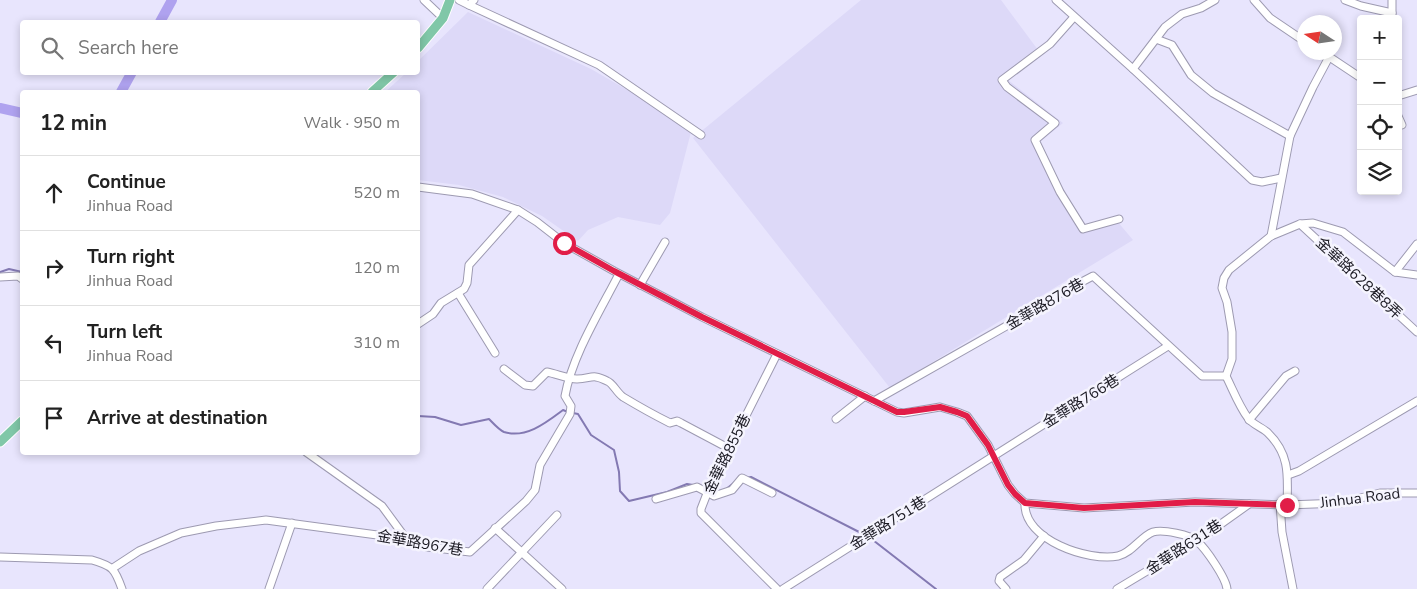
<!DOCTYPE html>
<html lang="en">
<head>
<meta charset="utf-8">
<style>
	:root { --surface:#fff; --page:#f2f2f2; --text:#222; --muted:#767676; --line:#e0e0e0 }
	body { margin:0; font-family:"Nunito Sans","Noto Sans TC",sans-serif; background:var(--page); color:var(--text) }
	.controls { position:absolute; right:15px; top:15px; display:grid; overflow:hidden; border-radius:5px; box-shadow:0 2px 8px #0003 }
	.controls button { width:45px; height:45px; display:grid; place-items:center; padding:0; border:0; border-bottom:1px solid var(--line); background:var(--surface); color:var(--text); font:25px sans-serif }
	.compass { position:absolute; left:1297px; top:15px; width:45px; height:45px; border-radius:50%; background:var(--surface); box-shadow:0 2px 8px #0003; rotate:282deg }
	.stop { position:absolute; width:15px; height:15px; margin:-11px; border:4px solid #e11d48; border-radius:50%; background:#fff }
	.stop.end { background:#e11d48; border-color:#fff; box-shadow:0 1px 5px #0008 }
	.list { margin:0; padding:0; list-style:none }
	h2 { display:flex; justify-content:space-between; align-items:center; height:65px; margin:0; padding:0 20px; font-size:21px }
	h2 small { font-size:16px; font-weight:400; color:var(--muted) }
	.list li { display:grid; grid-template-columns:32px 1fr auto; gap:15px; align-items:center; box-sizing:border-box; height:75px; padding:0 20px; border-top:1px solid var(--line) }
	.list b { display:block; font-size:19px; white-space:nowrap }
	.list p { margin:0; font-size:16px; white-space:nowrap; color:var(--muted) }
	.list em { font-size:16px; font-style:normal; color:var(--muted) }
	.icon { flex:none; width:28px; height:28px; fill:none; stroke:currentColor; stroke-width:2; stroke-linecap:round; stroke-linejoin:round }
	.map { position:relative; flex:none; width:1417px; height:589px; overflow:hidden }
	.search { position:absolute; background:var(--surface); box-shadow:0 2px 8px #0003; left:20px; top:20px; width:400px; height:55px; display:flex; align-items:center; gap:12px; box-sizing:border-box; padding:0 18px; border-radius:5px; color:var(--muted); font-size:19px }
	.panel { position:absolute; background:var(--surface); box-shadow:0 2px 8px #0003; left:20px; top:90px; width:400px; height:365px; border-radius:5px }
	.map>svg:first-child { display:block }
	.built { fill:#ddd9f8 }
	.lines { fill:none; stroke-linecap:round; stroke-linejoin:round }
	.stream { stroke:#8379b2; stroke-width:2 }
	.river { stroke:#afa2ef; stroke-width:10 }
	.minor-casing { stroke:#9d9ab1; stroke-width:9 }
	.major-casing { stroke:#fff; stroke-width:11 }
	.minor { stroke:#fff; stroke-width:7 }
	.major { stroke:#80c7a8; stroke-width:9 }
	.route { stroke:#e11d48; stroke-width:6 }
	.labels { text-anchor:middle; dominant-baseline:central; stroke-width:5; stroke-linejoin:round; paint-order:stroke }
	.street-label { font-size:15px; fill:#1b1a23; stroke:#f5f4fe }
</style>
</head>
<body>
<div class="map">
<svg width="1417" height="589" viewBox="0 0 1417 589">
	<rect width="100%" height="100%" fill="#e8e5fd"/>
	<!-- built -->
	<g class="built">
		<path d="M861,0H1001L1041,54L1008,80L1063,123L1040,142L1067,199L1086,227L1117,221L1133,240L890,388L693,138Z"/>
		<path d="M468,12L591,69L643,99L691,132L670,213L660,225L618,217L588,230L578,241L542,216L503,197L459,185L418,180V92H385L406,73L418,72V61Z"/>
	</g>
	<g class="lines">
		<!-- stream -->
		<g class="stream">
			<path d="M0,272L9,269L22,272"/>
			<path d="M573,413L578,414L591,435L614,450L619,472L620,491L629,501L667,492L687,484L693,485"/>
			<path d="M418,416L435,417L461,425L489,419C493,423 499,430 504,432C526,439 547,422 563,410L568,412"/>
			<path d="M746,478L751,477L865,535"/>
			<path d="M725,490L735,482"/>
			<path d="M869,537L936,589"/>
		</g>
		<!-- river -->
		<g class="river">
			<path d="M160,22L172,0"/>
			<path d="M121,92L132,72"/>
			<path d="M0,108L22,113"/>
		</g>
		<defs>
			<g id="minor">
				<path d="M424,0L443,18"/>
				<path d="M459,0L469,5L474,0"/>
				<path d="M1056,0L1133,69L1252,180L1262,182L1281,178"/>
				<path d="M1254,0L1270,18L1304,41"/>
				<path d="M1345,0L1361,6L1392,13"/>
				<path d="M469,5L599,65L701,135"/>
				<path d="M1074,17L1050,44L1002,80L1007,87L1055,123L1035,140L1060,192L1083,229L1119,219"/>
				<path d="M1392,19V0"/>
				<path d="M1156,39L1172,45L1191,75L1213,93L1290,136"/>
				<path d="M1322,52L1361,78"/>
				<path d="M1133,69L1165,27L1182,14L1201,8L1215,0"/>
				<path d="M1398,96L1417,90"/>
				<path d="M1398,116L1402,125"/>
				<path d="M418,187L472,194L518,210L537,222L564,243L614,271L702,317L897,412L904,413L940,407L957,412L967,416L988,445L1008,485L1015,494L1025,503L1084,508L1195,502L1287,505L1341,503L1380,493H1417"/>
				<path d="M1300,224L1417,332"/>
				<path d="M1271,236L1290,136L1313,87L1329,57"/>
				<path d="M1395,272L1417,244"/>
				<path d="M0,277L18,276L22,279"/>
				<path d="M640,285L665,242"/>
				<path d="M458,293L495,353"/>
				<path d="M418,324L433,314L441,303L464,289L467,283L469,265L518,210"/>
				<path d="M777,354L708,491L701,509V513L777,589"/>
				<path d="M504,369L525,385L533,386L547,372C557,374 568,379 577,379C591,379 592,373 607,381C613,383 616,392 623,397C638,406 654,415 670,423L677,421L681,423L730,449"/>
				<path d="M874,401L1017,320L1038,305L1093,276L1202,376H1226"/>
				<path d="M836,419L865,396"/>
				<path d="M1249,420L1286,376L1295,371"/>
				<path d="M306,452L382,506L407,540"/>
				<path d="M1288,475L1299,471L1417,401"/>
				<path d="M656,499L697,487L714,496L732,490L742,478L772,493"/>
				<path d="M1025,503C1023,540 1089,562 1118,556C1132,553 1141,536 1153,532C1163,529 1190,535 1197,541C1206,549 1226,578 1227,589"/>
				<path d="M1280,503L1282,532L1293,589"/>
				<path d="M1287,505C1288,475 1290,454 1267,432C1261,427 1252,424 1248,418C1239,406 1233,390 1226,376L1232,359V332L1227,302L1222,288L1224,278L1229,270L1271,236L1300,224L1313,223L1343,232L1395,272L1417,275"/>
				<path d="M495,528L562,589"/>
				<path d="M0,557L92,560C113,566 115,569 122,589"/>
				<path d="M113,568L139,551L181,533L216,526L266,520L392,537L407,540L427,547L470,552L526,501L535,490L540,465L570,414L571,406L565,396C572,356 600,311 619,274"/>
				<path d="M269,589L292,523"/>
				<path d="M487,589L557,515"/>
				<path d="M783,589L1168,346"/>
				<path d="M1006,589L999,581L1000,577L1024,560L1044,536"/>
				<path d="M1117,589L1197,541L1249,504"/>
			</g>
			<g id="major">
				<path d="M418,48L443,18L450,0"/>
				<path d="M372,92L394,72"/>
				<path d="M0,442L22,421"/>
			</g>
		</defs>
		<!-- minor casing -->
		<use href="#minor" class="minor-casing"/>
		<!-- major casing -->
		<use href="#major" class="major-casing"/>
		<!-- minor -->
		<use href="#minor" class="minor"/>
		<!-- major -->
		<use href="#major" class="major"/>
	</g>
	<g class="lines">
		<!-- route -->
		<path class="route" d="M564,243L614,271L702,317L897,412H904L940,407L957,412L967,416L988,445L1008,485L1015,494L1025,503L1084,508L1195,502L1287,505"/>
	</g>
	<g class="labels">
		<!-- street labels -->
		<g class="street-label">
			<text transform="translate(1359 278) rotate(43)">金華路628巷8弄</text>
			<text transform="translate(1045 304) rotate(-30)">金華路876巷</text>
			<text transform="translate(1081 401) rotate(-32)">金華路766巷</text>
			<text transform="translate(727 454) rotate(-64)">金華路855巷</text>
			<text transform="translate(1360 498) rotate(-7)">Jinhua Road</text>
			<text transform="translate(888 523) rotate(-32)">金華路751巷</text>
			<text transform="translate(420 543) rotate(10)">金華路967巷</text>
			<text transform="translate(1184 547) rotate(-33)">金華路631巷</text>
		</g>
	</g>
</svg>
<div class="controls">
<button>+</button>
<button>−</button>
<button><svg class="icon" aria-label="locate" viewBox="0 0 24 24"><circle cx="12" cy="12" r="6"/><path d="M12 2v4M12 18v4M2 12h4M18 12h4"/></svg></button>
<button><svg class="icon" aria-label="layers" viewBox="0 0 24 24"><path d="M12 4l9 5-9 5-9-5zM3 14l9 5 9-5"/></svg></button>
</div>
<svg class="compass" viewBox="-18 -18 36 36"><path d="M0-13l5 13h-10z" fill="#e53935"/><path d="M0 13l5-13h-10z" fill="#767676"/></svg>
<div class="stop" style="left:564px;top:243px"></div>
<div class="stop end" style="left:1287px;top:505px"></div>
<div class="search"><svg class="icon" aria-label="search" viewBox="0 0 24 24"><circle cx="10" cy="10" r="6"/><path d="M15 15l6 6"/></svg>Search here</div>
<section class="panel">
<h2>12 min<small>Walk · 950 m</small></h2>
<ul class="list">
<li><svg class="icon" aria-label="ahead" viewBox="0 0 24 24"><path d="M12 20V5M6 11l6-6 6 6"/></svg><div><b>Continue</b><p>Jinhua Road</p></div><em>520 m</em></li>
<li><svg class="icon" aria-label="right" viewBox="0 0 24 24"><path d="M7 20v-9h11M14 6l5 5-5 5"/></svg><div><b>Turn right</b><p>Jinhua Road</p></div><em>120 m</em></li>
<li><svg class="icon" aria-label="left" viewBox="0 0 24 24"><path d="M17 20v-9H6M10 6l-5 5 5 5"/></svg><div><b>Turn left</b><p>Jinhua Road</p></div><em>310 m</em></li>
<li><svg class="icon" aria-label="arrive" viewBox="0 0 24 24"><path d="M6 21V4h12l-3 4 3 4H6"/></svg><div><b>Arrive at destination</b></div></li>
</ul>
</section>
</div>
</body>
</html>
